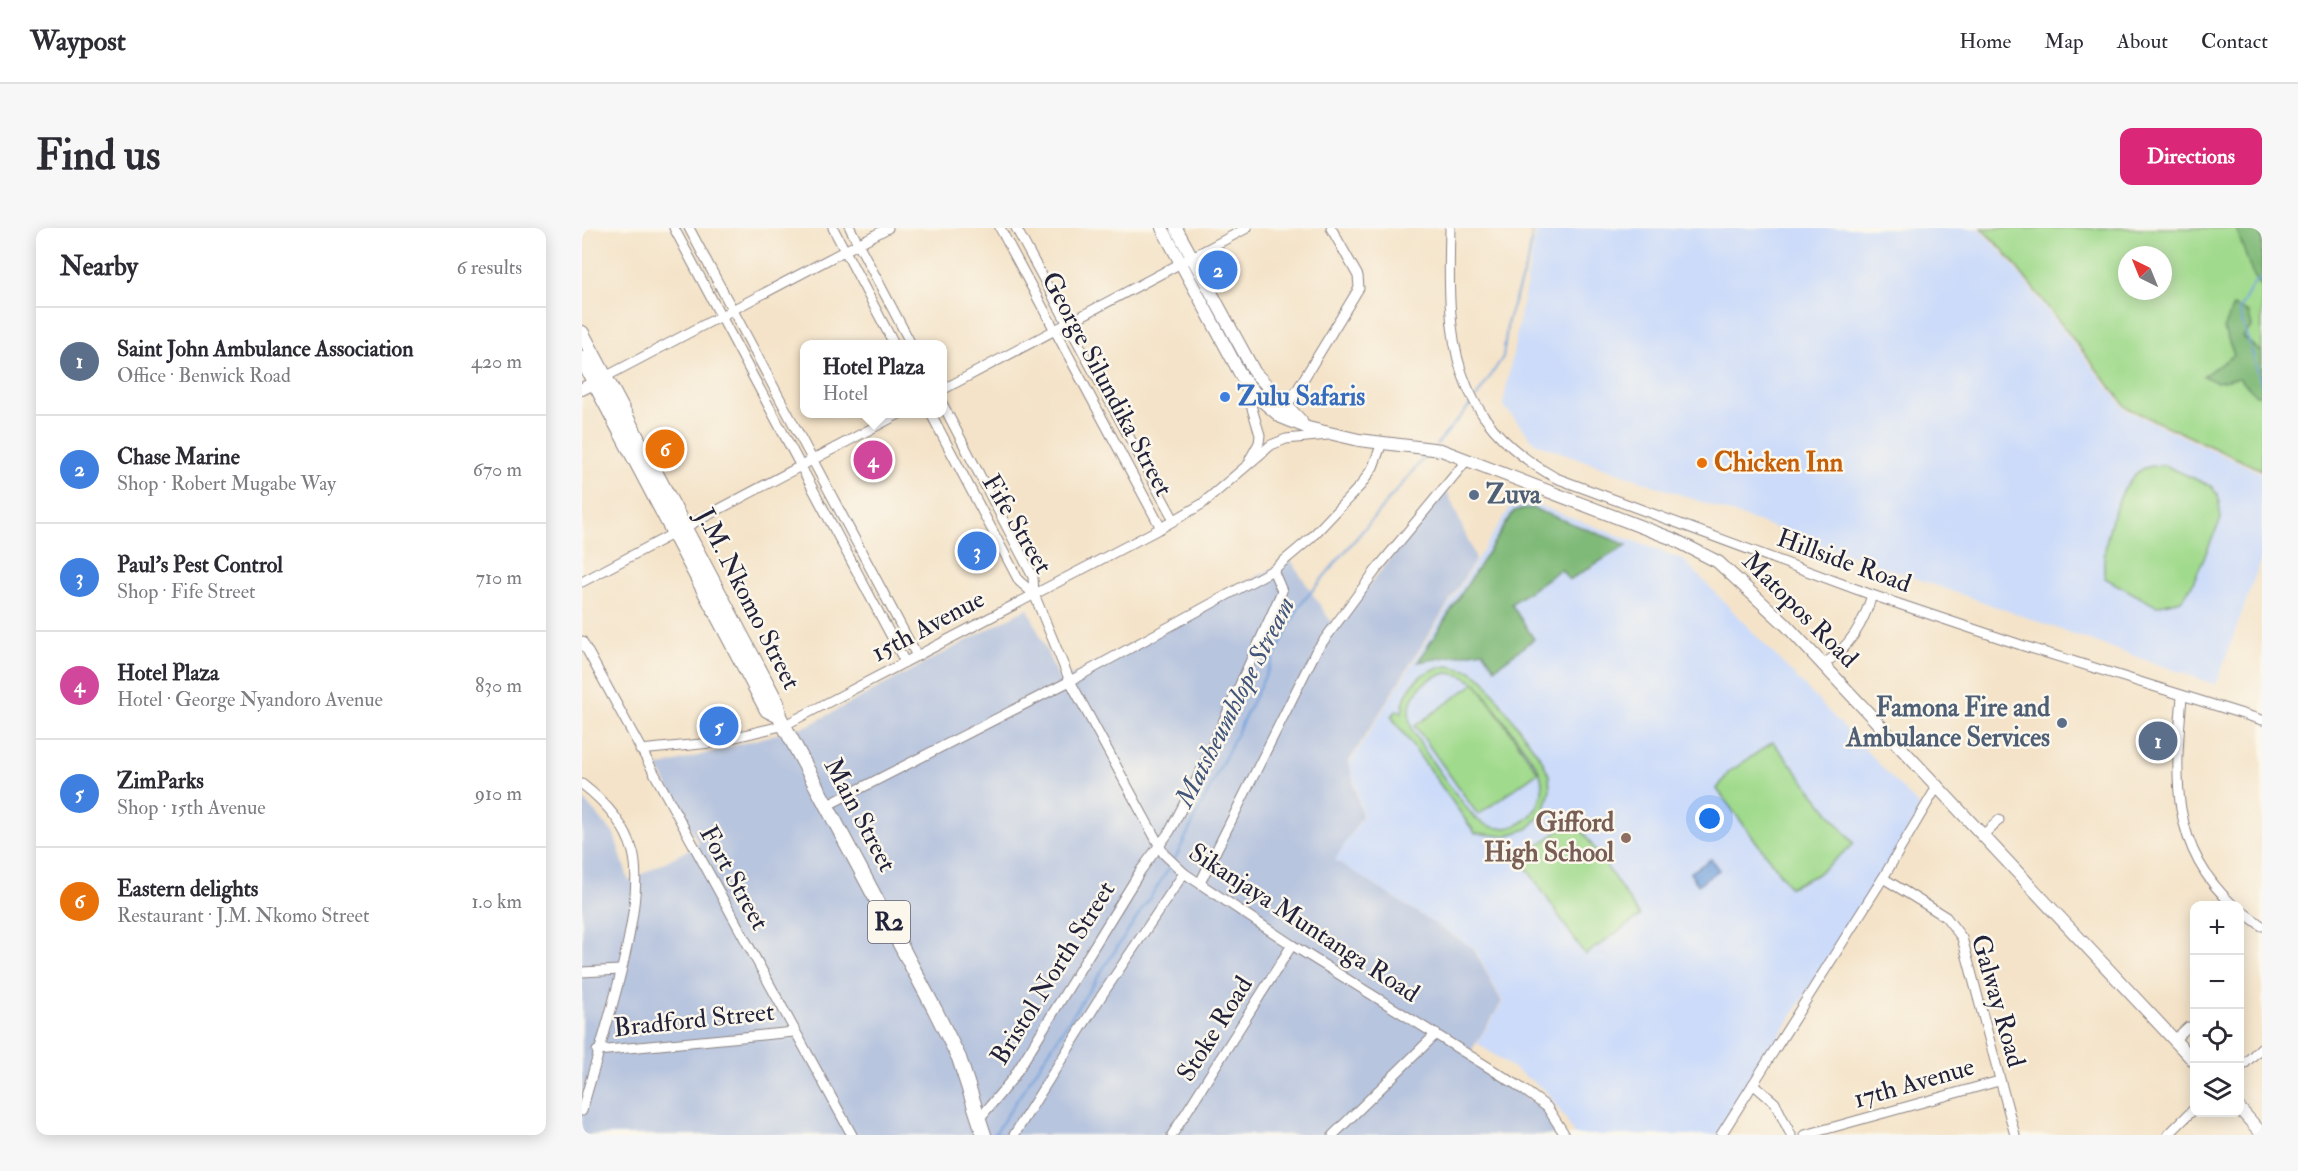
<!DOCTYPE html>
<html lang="en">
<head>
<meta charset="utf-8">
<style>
	:root { --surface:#fff; --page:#f7f7f7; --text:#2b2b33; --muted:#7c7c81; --line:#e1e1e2; --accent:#db2777 }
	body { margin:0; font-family:"IM FELL Double Pica",serif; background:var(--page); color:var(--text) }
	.controls { position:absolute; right:18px; bottom:18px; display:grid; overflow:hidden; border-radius:12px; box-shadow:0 3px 15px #0003 }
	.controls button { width:54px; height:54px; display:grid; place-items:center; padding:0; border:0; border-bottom:2px solid var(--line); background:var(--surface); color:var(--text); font:30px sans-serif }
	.compass { position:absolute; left:1536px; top:18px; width:54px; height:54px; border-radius:50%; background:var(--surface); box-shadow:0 3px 15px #0003; rotate:317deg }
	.you { position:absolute; left:1128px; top:591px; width:21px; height:21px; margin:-15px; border:4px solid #fff; border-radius:50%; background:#1a73e8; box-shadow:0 0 0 9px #1a73e833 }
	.badge { display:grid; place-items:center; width:39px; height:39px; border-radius:50%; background:var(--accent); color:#fff; font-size:20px; font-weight:700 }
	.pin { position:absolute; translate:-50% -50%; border:3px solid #fff; box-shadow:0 2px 6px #0006 }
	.popup { position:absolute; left:218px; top:112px; width:147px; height:78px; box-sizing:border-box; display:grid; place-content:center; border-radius:12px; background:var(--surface); filter:drop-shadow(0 2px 4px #0005); font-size:20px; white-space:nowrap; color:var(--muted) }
	.popup b { font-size:22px; color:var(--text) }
	.popup::after { content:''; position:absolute; left:50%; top:100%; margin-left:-12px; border:12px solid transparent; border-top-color:var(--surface) }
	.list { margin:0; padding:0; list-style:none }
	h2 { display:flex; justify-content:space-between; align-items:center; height:78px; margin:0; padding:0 24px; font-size:26px }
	h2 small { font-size:20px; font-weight:400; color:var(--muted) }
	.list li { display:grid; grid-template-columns:39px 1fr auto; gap:18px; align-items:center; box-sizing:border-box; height:108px; padding:0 24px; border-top:2px solid var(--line) }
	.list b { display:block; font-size:22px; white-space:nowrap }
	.list p { margin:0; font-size:20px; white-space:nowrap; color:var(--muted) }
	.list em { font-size:20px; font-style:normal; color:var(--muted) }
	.icon { flex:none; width:33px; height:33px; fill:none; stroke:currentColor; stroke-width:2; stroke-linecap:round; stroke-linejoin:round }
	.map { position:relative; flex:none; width:1680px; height:907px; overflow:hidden; border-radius:12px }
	header { display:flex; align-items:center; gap:36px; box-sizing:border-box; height:84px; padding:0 30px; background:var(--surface); border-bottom:2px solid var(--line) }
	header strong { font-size:28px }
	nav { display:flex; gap:33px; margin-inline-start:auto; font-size:21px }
	.intro { display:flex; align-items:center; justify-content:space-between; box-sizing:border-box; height:144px; padding:0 36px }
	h1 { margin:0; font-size:42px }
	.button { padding:15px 27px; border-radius:12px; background:var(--accent); color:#fff; font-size:21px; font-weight:700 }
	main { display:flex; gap:36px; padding:0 36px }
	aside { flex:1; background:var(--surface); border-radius:12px; box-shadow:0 3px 15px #0003 }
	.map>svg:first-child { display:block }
	.built { fill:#ccdbf9 }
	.industrial { fill:#b8c5de }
	.green { fill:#a0da8c; stroke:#617e64; stroke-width:1.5; fill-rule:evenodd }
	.forest { fill:#80ba78; stroke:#516e5a; stroke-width:1.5 }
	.water { fill:#73a2dc; stroke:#4a628c; stroke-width:1.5 }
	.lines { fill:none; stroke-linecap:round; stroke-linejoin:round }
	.stream { stroke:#73a2dc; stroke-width:2 }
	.minor-casing { stroke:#8b8282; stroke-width:11 }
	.major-casing { stroke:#8b8282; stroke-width:14 }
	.highway-casing { stroke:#8b8282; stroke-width:16 }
	.minor { stroke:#fff; stroke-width:9 }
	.major { stroke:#fff; stroke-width:12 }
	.highway { stroke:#fff; stroke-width:14 }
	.shop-dot { fill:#3f7fe0; stroke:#fbf7ec; stroke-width:2 }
	.food-dot { fill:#e8710a; stroke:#fbf7ec; stroke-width:2 }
	.service-dot { fill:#5c6f8a; stroke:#fbf7ec; stroke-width:2 }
	.education-dot { fill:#8d6e63; stroke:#fbf7ec; stroke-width:2 }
	.labels { text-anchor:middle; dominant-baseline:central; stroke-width:5; stroke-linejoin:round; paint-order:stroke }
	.shield { fill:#fbf7ec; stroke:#636270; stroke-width:1.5 }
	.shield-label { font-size:24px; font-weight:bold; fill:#22223b }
	.street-label { font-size:26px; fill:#22223b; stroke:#fbf7ec }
	.shop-label { font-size:26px; font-weight:bold; fill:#366cbe; stroke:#fbf7ec; text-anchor:start }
	.food-label { font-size:26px; font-weight:bold; fill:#c56008; stroke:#fbf7ec; text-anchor:start }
	.service-label { font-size:26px; font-weight:bold; fill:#4e5e75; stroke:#fbf7ec; text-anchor:start }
	.education-label { font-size:26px; font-weight:bold; fill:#785e54; stroke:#fbf7ec; text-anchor:end }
	.water-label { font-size:27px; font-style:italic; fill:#42557b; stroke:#fbf7ec }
</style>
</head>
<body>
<header>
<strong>Waypost</strong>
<nav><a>Home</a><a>Map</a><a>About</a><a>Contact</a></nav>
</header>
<div class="intro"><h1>Find us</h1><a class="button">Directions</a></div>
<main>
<aside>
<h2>Nearby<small>6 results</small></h2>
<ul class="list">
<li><span class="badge" style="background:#5c6f8a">1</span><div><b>Saint John Ambulance Association</b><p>Office · Benwick Road</p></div><em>420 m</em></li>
<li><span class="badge" style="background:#3f7fe0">2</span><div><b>Chase Marine</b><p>Shop · Robert Mugabe Way</p></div><em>670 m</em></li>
<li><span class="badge" style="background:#3f7fe0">3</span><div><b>Paul's Pest Control</b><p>Shop · Fife Street</p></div><em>710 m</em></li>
<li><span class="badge" style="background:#d1479c">4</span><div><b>Hotel Plaza</b><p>Hotel · George Nyandoro Avenue</p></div><em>830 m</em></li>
<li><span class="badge" style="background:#3f7fe0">5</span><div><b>ZimParks</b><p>Shop · 15th Avenue</p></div><em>910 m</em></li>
<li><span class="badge" style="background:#e8710a">6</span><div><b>Eastern delights</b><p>Restaurant · J.M. Nkomo Street</p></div><em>1.0 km</em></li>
</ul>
</aside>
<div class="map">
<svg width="1680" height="907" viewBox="0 0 1680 907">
	<rect width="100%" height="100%" fill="#fbf7ec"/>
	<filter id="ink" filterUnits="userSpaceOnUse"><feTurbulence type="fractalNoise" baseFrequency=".0167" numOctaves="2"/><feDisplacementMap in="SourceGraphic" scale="12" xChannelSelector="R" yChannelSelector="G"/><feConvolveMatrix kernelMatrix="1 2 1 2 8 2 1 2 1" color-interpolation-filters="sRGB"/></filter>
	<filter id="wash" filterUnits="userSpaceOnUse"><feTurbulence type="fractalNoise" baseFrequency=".008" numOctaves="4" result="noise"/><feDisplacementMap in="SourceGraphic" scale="24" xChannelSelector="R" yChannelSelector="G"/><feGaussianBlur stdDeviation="1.35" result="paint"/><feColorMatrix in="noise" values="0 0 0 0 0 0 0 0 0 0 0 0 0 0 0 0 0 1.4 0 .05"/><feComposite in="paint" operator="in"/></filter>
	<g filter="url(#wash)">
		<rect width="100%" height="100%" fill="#f4e3c8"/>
		<!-- built -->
		<g class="built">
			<path d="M955,0H1396L1420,24L1544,182L1680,245V329L1634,457L953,215L921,177Z"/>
			<path d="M948,274L1102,332L1340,581L1135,907H992L985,893L964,863L895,815L921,774L892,720L753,632L781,588L768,535L928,279Z"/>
		</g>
		<!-- industrial -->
		<path class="industrial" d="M864,261L894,331L767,534L780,588L753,632L891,720L920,774L886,828L962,881L980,907H0V570L32,606L47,653L117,616L76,539L227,497L446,380L478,454L708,331L753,400Z"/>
		<!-- green -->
		<g class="green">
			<path d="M1399,0H1680V242L1545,180L1422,23ZM1545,27H1581V63H1545Z"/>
			<path d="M1582,237L1629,258L1636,267L1639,291L1609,359L1599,372L1574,378L1523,350C1517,326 1535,255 1559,242C1564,238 1575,238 1582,237Z"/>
			<path d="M866,438L889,443L902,452L960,532L967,547L968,562L962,585L945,601L922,608L893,605L809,488L816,482L820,485C822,459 839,441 866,438ZM866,445L879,447L893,455L833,498L896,587L956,544L894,455L896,457L954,537C978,578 928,621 892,589C878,572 835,516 829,498C821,471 841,449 866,445Z"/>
			<path d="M1191,514L1272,616L1234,647L1208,659L1135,561L1147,544Z"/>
			<path d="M993,592L1058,688L1003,727L938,630Z"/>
		</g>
		<!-- forest -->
		<g class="forest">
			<path d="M1654,0H1680V60L1670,45Z"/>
			<path d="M1651,78L1666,84L1670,98L1661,109L1680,125V167H1674L1657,150L1634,154L1621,148L1652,127L1642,101Z"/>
			<path d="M950,280L1045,317L987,352L979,341L929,376L952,411L913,440L901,423L836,434L932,283Z"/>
		</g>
		<!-- water -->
		<path class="water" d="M1129,631L1137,642L1116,657L1108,645Z"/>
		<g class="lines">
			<!-- stream -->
			<g class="stream">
				<path d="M1680,50L1672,55L1657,82L1680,158"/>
				<path d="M894,170L921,129L926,92L947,29L951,0"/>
				<path d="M855,216L890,175"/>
				<path d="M593,631L718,377L847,224"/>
				<path d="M412,907L590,636"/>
			</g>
		</g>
	</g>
	<g filter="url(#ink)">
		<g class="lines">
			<defs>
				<g id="minor">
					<path d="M92,0L323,434"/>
					<path d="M107,0L335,428"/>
					<path d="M251,0L312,116"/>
					<path d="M268,0L329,116"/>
					<path d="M418,0L579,300"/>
					<path d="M434,0L592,292"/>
					<path d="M868,0C865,112 867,190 974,250L1290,367L1442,418L1680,492"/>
					<path d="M23,149L306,0"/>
					<path d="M662,154L678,207L677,215L668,231"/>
					<path d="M360,162L665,0"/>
					<path d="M360,175L451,349L452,366L488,453L582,626L602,645L710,717L935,857L965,879L983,907"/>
					<path d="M704,180L777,60L776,48L749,0"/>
					<path d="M349,186L437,353L452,366"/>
					<path d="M0,354L317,186"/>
					<path d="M0,413L270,907"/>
					<path d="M1242,436C1268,418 1281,397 1290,367"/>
					<path d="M1600,469C1593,548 1587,619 1652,678"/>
					<path d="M58,522L129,515L203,497L579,300L620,276L689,217L704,211L746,207"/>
					<path d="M0,556C22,573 43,596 51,624C66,682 16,821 0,883"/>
					<path d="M246,577L488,453L691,342L729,310L779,257L791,239L800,215"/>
					<path d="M1401,607L1417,592"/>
					<path d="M1301,650L1364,689L1380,710L1433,907"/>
					<path d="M618,655L734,423L794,342L885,232"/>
					<path d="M1658,682L1680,698"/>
					<path d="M0,744L38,742"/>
					<path d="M1592,812L1606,799"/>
					<path d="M15,823L212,804"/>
					<path d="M1658,840L1680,819"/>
					<path d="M1171,856L1193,875L1209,907"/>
					<path d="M398,890L431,850L559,642L588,603L620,541L700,363L691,342"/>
					<path d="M432,907L520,767L602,645"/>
					<path d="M590,907L710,717"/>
					<path d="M751,907L854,806"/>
					<path d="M1139,907L1301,650L1356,557"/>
					<path d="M1223,907L1417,853"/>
					<path d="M1586,907L1612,881"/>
				</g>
				<g id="major">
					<path d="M580,0L661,151L679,172L699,189L726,200L777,212L859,222L1091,311L1136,334L1204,397L1612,833"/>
					<path d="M594,0L673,145L719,193"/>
					<path d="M0,161L20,151"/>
					<path d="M1658,881L1680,906"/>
				</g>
				<g id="highway">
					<path d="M0,105L195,475L197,488L353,782L377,830L402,907"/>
					<path d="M0,131L185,482L197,488"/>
				</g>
			</defs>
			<!-- minor casing -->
			<use href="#minor" class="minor-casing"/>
			<!-- major casing -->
			<use href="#major" class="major-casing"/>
			<!-- highway casing -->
			<use href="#highway" class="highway-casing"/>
			<!-- minor -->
			<use href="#minor" class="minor"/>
			<!-- major -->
			<use href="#major" class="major"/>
			<!-- highway -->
			<use href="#highway" class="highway"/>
		</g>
	</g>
	<!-- markers -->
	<circle class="shop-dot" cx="643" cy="169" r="6"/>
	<circle class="food-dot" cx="1120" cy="235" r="6"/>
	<g class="service-dot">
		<circle cx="892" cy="267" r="6"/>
		<circle cx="1480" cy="495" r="6"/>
	</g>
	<circle class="education-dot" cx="1044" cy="610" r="6"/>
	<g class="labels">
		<!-- shield labels -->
		<rect class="shield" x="286" y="673" width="42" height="42" rx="4.5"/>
		<g class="shield-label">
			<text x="307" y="694">R2</text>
		</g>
		<!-- street labels -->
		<g class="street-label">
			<text transform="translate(525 156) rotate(62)">George Silundika Street</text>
			<text transform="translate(435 296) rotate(59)">Fife Street</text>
			<text transform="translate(1262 333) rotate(20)">Hillside Road</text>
			<text transform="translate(166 371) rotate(63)">J.M. Nkomo Street</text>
			<text transform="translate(1218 382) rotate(45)">Matopos Road</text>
			<text transform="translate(346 398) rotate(-28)">15th Avenue</text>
			<text transform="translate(278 587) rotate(62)">Main Street</text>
			<text transform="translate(152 650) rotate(61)">Fort Street</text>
			<text transform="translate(722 695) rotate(33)">Sikanjaya Muntanga Road</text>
			<text transform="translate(471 745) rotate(-58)">Bristol North Street</text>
			<text transform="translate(1416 773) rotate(74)">Galway Road</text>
			<text transform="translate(112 792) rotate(-6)">Bradford Street</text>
			<text transform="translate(633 801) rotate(-58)">Stoke Road</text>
			<text transform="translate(1332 855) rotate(-16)">17th Avenue</text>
		</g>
		<!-- shop labels -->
		<g class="shop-label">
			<text x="655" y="169">Zulu Safaris</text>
		</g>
		<!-- food labels -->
		<g class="food-label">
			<text x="1132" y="235">Chicken Inn</text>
		</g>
		<!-- service labels -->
		<g class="service-label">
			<text x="904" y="267">Zuva</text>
			<text x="1468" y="480" text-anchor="end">Famona Fire and<tspan x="1468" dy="30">Ambulance Services</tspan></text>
		</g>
		<!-- education labels -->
		<g class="education-label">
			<text x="1032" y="595">Gifford<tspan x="1032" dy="30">High School</tspan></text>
		</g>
		<!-- water labels -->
		<g class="water-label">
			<text transform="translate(653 474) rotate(-63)">Matsheumhlope Stream</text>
		</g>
	</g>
</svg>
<div class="controls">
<button>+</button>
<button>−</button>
<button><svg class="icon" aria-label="locate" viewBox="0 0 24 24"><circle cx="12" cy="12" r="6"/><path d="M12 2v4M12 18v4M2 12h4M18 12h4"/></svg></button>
<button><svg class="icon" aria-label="layers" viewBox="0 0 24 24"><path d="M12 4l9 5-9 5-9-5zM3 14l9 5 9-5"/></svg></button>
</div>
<svg class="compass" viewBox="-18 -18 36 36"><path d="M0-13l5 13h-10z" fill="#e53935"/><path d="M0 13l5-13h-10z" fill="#7c7c81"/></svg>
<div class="you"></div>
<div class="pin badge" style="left:1576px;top:513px;background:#5c6f8a">1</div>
<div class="pin badge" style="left:636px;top:42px;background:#3f7fe0">2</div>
<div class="pin badge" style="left:395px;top:323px;background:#3f7fe0">3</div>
<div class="pin badge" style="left:291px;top:232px;background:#d1479c">4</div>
<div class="popup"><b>Hotel Plaza</b>Hotel</div>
<div class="pin badge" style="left:137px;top:498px;background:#3f7fe0">5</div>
<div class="pin badge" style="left:83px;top:221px;background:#e8710a">6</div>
</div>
</main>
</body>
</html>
